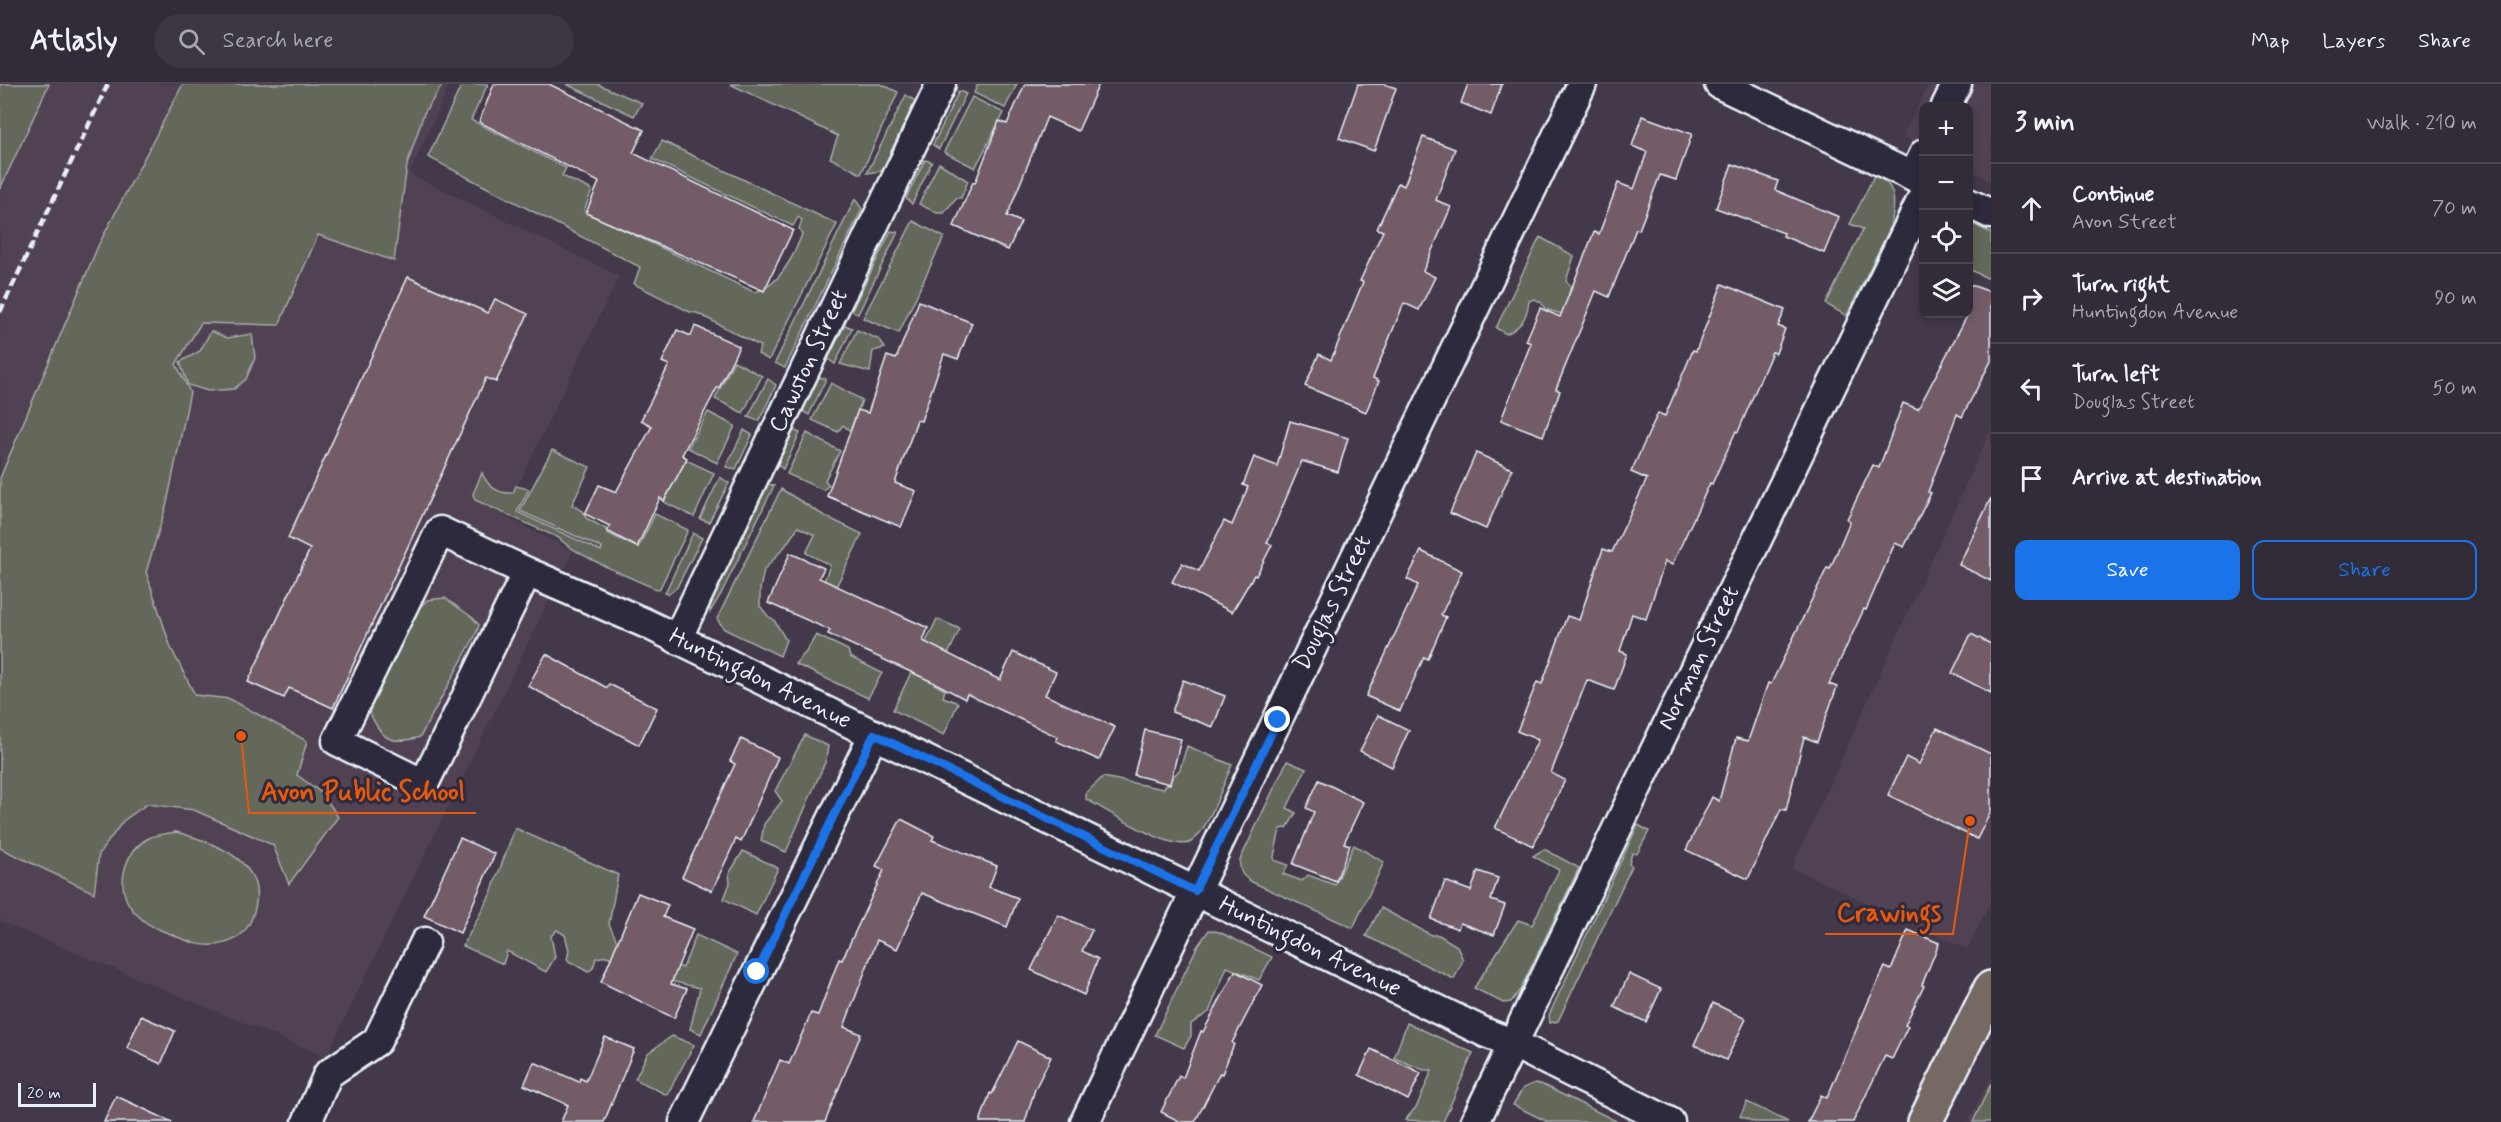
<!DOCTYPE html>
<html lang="en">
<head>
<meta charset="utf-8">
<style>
	:root { --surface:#322b38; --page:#3d3743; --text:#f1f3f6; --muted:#a8a7ae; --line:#4d4753; --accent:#1a73e8 }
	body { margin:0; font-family:Mynerve,sans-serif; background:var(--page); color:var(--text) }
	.controls { position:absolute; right:18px; top:18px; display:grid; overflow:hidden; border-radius:12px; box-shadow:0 3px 9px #0003 }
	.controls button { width:54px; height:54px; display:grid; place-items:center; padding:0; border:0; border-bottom:2px solid var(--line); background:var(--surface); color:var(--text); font:30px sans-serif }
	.scale { position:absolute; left:18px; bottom:15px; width:78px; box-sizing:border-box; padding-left:6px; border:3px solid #e8f1f8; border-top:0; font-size:16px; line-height:21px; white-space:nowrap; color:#e8f1f8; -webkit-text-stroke:4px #2f2a3d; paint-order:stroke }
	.stop { position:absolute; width:18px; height:18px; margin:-14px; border:4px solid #1a73e8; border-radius:50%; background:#fff }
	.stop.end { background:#1a73e8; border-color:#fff; box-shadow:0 2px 6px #0008 }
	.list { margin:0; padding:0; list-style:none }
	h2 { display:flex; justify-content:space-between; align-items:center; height:78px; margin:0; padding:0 24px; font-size:26px }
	h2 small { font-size:20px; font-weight:400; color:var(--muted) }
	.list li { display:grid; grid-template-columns:39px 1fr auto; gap:18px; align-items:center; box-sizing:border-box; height:90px; padding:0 24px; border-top:2px solid var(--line) }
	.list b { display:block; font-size:22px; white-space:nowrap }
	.list p { margin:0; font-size:20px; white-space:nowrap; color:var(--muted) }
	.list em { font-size:20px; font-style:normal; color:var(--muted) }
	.actions { display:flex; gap:12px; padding:18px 24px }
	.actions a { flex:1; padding:14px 0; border:2px solid var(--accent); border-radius:12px; text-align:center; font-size:21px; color:var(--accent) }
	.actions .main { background:var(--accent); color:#fff }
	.icon { flex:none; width:33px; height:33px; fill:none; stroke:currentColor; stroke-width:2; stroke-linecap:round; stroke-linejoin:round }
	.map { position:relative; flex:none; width:1991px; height:1038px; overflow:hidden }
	header { display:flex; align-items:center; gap:36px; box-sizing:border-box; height:84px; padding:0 30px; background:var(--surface); border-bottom:2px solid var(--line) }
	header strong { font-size:28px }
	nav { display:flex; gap:33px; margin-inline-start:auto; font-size:21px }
	.search { width:420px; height:54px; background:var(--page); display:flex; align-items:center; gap:15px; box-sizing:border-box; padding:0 21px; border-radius:33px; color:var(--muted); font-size:22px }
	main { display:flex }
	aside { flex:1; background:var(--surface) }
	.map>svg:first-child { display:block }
	.built { fill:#514353 }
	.green { fill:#63685a; stroke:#a6aca9; stroke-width:1.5 }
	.building { fill:#735b67; stroke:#e8f1f8; stroke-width:1.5 }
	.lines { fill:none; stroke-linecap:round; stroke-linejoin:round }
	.minor-casing { stroke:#e8f1f8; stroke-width:33 }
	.major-casing { stroke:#e8f1f8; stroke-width:38 }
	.minor { stroke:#2f2a3d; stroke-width:28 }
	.major { stroke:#766964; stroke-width:33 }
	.rail { stroke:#e8f1f8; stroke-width:4.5; stroke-dasharray:9 4.5; stroke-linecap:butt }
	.route { stroke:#1a73e8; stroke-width:8 }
	.labels { text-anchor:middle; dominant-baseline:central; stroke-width:6; stroke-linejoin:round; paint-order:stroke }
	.street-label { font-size:24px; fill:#e8f1f8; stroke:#2f2a3d }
	.leader { fill:none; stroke:#e8590c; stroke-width:2 }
	.callout-dot { fill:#e8590c; stroke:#2f2a3d; stroke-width:2 }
	.callout-label { font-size:26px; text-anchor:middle; font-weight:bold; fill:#e8590c; stroke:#2f2a3d; stroke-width:6; stroke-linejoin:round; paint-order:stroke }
</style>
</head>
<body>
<header>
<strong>Atlasly</strong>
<div class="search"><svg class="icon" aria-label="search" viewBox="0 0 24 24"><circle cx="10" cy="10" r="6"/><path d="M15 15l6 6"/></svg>Search here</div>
<nav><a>Map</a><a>Layers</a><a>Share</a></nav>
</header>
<main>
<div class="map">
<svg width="1991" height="1038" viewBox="0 0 1991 1038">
	<rect width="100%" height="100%" fill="#43394a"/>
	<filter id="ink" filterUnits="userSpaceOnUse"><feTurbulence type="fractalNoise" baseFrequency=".0167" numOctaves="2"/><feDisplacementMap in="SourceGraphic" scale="12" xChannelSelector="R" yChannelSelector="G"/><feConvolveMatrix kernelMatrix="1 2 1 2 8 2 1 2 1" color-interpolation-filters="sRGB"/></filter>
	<g filter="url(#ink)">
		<!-- built -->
		<g class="built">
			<path d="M49,0H450L409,90L619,192L503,432L573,467L326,973L0,837V105Z"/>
			<path d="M1929,0H1991V97L1969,85L1968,22H1924L1923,63L1903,52Z"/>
			<path d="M1991,345V817L1967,865L1792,784Z"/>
			<path d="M1991,993V1038H1968Z"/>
		</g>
		<!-- green -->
		<g class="green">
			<path d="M0,0H49L0,105Z"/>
			<path d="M183,0H443L424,29L407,81L394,177L318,151L279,241L201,239L176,280L190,308L167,419L146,488L171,564L195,611L230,615L307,657L297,691L323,710L338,733L289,800L273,761L194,726L147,720L123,737L99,770L94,809L0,764V394L98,162Z"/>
			<path d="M462,0H488L471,36L566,84L562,92L592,106L584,127L754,208C778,204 794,172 802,150L799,145L802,136L798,133L793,142L652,75L662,57L837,140L769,276L758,270L760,262L697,229L690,228L634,200L640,183L428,73Z"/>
			<path d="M566,0H597L642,19L634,32Z"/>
			<path d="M730,0H881L898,8L861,90L830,74L838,52Z"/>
			<path d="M978,0H1017L1005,24L974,9Z"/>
			<path d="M959,7L966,10L939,65L933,61Z"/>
			<path d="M906,11L915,17L884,82L881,87L867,89Z"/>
			<path d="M972,13L1004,29L975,84L944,68Z"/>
			<path d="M925,76L932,78L912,120L906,114Z"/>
			<path d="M939,79L968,97L961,114H956L944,129H937L919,120Z"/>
			<path d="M1874,92C1899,99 1895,124 1890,144L1847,231H1845L1826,220L1863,145L1850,140Z"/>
			<path d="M855,115L862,125L785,284L775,279Z"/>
			<path d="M913,137L944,153L899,249L863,234Z"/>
			<path d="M1969,138L1991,149V196L1969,185Z"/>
			<path d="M891,147L898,148L858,230L852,226Z"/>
			<path d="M1540,153L1574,172L1566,197L1571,202L1568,213L1585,220L1579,235L1545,225L1541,218L1534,215L1529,217C1527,234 1521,243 1506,250L1496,244Z"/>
			<path d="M845,241L852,244L835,280L828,275Z"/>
			<path d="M857,246L880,256L885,264L873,267L870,288L840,280Z"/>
			<path d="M211,247L227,254L252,250L255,274L246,295L234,305L208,307L188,301L180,278L200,267Z"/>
			<path d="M734,277L762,292L743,329L715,315Z"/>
			<path d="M819,293L826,295L809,331L802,327Z"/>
			<path d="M768,295L776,301L759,337L748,333Z"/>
			<path d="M831,299L862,316L850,347L843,341L838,348L812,336Z"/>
			<path d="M708,328L735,342L717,379L688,364Z"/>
			<path d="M744,346L752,351L736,385L726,383Z"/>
			<path d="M793,346L800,349L783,385L777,380Z"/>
			<path d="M807,349L840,367L825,396L829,401L823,406L787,390Z"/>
			<path d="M552,366L590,383L572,421L583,427L586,434L606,445L607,449L638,464L655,430L688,446L659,506C635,496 574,471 559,454L475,416L473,410L482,389C488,403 499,410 513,409L516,402L529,405L517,428L601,467L602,464L520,427Z"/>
			<path d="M686,376L714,389L694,433L664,418Z"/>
			<path d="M720,393L729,399L709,438L700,435Z"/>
			<path d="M767,399L774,402L721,510L710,528V518L715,506Z"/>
			<path d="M781,405L823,431L862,450L831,513L821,506L830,481L806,469L815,451L798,443L786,461L764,486L760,505V522L768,532L774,536L786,556L780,572L724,545L717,535Z"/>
			<path d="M693,449L702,454L677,503L669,510L665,509Z"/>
			<path d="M445,514L473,534L479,541L476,550L420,653C389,662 381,654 369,627L420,523L427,516Z"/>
			<path d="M937,535L960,545L934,600L945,606L943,613L958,619L944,651L893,626Z"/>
			<path d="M816,551L848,566L850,573L882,589L868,614L795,580L806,568Z"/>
			<path d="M805,651L828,662L826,676L786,768L761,757L764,740L782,717L775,707Z"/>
			<path d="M1187,662L1232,681C1223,700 1208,747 1191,758C1173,769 1104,725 1086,715V709L1103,693L1163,705L1180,685Z"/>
			<path d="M1287,677L1306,685L1287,724L1296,729L1287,744L1280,745L1274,772V776L1288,781L1283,790L1302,797L1308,791L1335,801L1354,761L1384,778L1353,844L1252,798C1242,792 1239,788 1240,776Z"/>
			<path d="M1638,741L1649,747L1637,770L1632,769L1629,780L1632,782L1558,937L1550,939L1549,931Z"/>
			<path d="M515,744L618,791L609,840L617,857L683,884L696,851L737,870L701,950L690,945L700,904L671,897L668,902L607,872L596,874L593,884L588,888L567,876L569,866L565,851L557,846L551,852L555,873L546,888L507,867L503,880L463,862L491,809Z"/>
			<path d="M176,748C217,759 271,779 253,831C248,847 237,857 221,860C204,864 189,858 173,851C164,847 152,844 144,837C138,832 130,824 127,817C117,794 127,765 149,754C157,750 167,750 176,748Z"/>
			<path d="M1544,765L1579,784L1520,906L1511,918L1503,919L1474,904L1518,836L1532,841L1559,786L1533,772Z"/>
			<path d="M743,767L778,784L756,831L724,815L730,799L729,790Z"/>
			<path d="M1381,824L1431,851H1439L1457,862L1463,876L1454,895L1366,852Z"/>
			<path d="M1209,846L1219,848L1272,873L1259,896L1227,883L1209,928L1191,940V952L1184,964L1155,951L1197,863Z"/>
			<path d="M1407,939L1473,969L1443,1038L1405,1036L1417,1022L1432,986H1424L1394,974Z"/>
			<path d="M672,952L694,961L667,1011L635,995L648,969Z"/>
			<path d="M1535,999L1543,1001L1618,1038H1548L1513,1021L1523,1004Z"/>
			<path d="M1991,1000V1038H1973Z"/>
			<path d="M1747,1018L1788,1038H1754L1740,1032Z"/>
		</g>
		<!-- building -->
		<g class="building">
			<path d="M494,0H549L644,46L633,69L793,146L764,207L586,129L599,98L479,38Z"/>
			<path d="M1025,0H1099L1078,47L1047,33L1007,132L1021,138L1008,166L954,142L973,98L975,99L999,37L1007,40Z"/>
			<path d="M1358,0H1384L1396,4L1374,67L1339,54Z"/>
			<path d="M1468,0H1502L1491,31L1461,19Z"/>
			<path d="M1642,32L1692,50L1676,96L1660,91L1639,146L1636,145L1609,213L1596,207L1556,305L1560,307L1543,352L1501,336L1531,259L1526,257L1540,224L1560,233L1594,148L1599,150L1618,99L1634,105L1647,68L1632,62Z"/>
			<path d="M1423,53L1455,65L1436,116L1451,123L1423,187L1435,193L1419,226L1404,219L1373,294L1379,297L1366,328L1305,302L1319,270L1331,276L1363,198L1360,197L1383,147L1377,145L1398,99L1404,102Z"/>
			<path d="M1732,80L1778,97L1775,106L1839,133L1824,169L1783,152L1784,149L1716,124Z"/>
			<path d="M408,193L488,229L495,215L528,230L496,298L486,294L333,624L289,604L284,614L248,598L310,465L288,454Z"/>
			<path d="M1722,200L1785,226L1778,242L1785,245L1776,269L1772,268L1738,348L1736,347L1712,400L1710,399L1672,481L1665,477L1646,535L1632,530L1620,567L1627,570L1614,606L1587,596L1551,689L1565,696L1533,762L1495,744L1538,656L1517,647L1537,598L1542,600L1567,532L1579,536L1603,465L1612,468L1647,395L1631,388L1658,329L1665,332L1693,266L1696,267Z"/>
			<path d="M1968,200L1991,208V277L1962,333L1957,330L1928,408L1931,409L1904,463L1895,459L1866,526L1864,525L1829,600L1837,603L1817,658L1804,653L1786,726L1781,725L1748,795L1686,766L1712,713L1719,717L1736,654L1748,657L1768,599L1771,600L1827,484L1830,485L1850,437L1847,435L1873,381L1879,384L1903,319L1918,325L1968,230Z"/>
			<path d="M919,217L972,239L958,275L944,270L921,337L917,336L895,399L916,407L901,443L827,412L858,326L868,329L887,272L896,275Z"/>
			<path d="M695,242L739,262L719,304H717L682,371L687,374L664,417L660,414L637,463L607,447L610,442L585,430L599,401L616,408L652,342L641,336L669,281L662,278L677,246L691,252Z"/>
			<path d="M1290,337L1348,354L1338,388L1302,377L1267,459L1272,461L1256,492L1254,491L1232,528L1172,498L1182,479L1199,487L1224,437L1232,441L1248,403L1243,401L1254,373L1277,382Z"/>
			<path d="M1476,369L1512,385L1486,445L1450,429Z"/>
			<path d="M1991,414V497L1959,481Z"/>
			<path d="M1421,467L1462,487L1441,531L1446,533L1428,575L1424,573L1400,627L1366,612L1418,501L1407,495Z"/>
			<path d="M790,469L824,484L819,494L928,544L923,557L1000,596L1013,568L1056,588L1045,611L1115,643L1099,676L1056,657L1058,653L967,610L965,615L937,600L828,550L830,546L768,519Z"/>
			<path d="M1971,550L1991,560V609L1952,589Z"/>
			<path d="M546,570L607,604L609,600L657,624L639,661L528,602Z"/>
			<path d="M1183,596L1225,612L1213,643L1172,628Z"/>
			<path d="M1378,631L1409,646L1392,683L1360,667Z"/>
			<path d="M1937,644L1991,670V727L1977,755L1888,711L1906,673L1919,680Z"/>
			<path d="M1145,646L1181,655L1170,700L1134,691Z"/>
			<path d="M741,655L778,673L741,758L736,755L712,807L682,793L735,680L730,677Z"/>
			<path d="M1319,696L1363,718L1344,759L1350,761L1336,797L1293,780L1314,728L1306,724Z"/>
			<path d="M901,735L934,752L932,756L997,782L989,803L1018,814L1007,843L922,809L897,865L877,856L844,943L861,950L825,1038H754L780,976L789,980L811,929L818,931L839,875L842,876L884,786L876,782Z"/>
			<path d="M460,754L495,770L460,849L424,832Z"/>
			<path d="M1478,787L1498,794L1491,816L1505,821L1494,851L1460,839L1458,845L1431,835L1445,797L1471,807Z"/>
			<path d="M638,809L668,821L663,833L693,845L671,900L687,905L674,934L601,898Z"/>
			<path d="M1058,831L1092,846L1082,867L1098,875L1084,911L1031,886Z"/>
			<path d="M1908,846L1939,859L1922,901L1924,902L1905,941L1908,942L1892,975L1885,972L1853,1038H1808L1821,1011L1827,1014L1869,916L1885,883L1891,886Z"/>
			<path d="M1235,887L1262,901L1232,959L1234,960L1222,990L1220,989L1195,1038H1181L1161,1028L1179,992L1183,994L1201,947L1203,948Z"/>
			<path d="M1629,890L1661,905L1646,938L1614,923Z"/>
			<path d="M1713,919L1746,935L1726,976L1694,961Z"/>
			<path d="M141,932L175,947L161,980L127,964Z"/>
			<path d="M605,953L634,965L604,1038H561L568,1021L524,1001L534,978L579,998L580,994L586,997Z"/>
			<path d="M1018,957L1051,973L1035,1005L1025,1038H980L990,1009L992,1010Z"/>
			<path d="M1371,965L1421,989L1408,1016L1359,991Z"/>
			<path d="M116,1012L172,1038H104Z"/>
		</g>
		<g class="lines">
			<defs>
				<g id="minor">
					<path d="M1719,0L1924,98"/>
					<path d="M1946,22L1957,0"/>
					<path d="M1913,93L1924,70"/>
					<path d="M1968,119L1991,130"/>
					<path d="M527,488L424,700L337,657L440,447L527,488L645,539L1486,949L1512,959L1670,1038"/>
					<path d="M677,555L941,0"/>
					<path d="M307,1038L328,990L377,957L425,858"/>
					<path d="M684,1038L874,650"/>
					<path d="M1085,1038L1582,0"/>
					<path d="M1475,1038L1924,111"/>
				</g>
				<path id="major" d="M1925,1038L1991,904"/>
			</defs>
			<!-- minor casing -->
			<use href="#minor" class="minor-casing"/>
			<!-- major casing -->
			<use href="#major" class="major-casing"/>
			<!-- minor -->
			<use href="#minor" class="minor"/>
			<!-- major -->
			<use href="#major" class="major"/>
			<!-- rail -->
			<path class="rail" d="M0,228L108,0"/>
		</g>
	</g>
	<g class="lines" filter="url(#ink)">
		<!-- route -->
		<path class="route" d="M757,888L874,650L1195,807L1278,636"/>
	</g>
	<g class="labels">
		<!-- street labels -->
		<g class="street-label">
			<text transform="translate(809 277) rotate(-65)">Cawston Street</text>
			<text transform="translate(1333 519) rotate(-64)">Douglas Street</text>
			<text transform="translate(1699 574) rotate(-64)">Norman Street</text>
			<text transform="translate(760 595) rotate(26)">Huntingdon Avenue</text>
			<text transform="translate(1310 863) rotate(26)">Huntingdon Avenue</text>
		</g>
	</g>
	<!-- callouts -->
	<path class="leader" d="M241 652L249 729H476M1970 737L1953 850H1825"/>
	<g class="callout-dot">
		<circle cx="241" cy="652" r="6"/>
		<circle cx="1970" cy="737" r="6"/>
	</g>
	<g class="callout-label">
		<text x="363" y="716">Avon Public School</text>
		<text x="1889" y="837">Crawings</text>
	</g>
</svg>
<div class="controls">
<button>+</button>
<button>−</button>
<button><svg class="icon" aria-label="locate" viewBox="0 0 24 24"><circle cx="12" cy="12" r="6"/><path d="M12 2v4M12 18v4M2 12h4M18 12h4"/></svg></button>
<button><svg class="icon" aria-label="layers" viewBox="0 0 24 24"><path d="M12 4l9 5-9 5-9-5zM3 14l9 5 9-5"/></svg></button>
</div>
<div class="scale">20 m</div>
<div class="stop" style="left:757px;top:888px"></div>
<div class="stop end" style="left:1278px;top:636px"></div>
</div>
<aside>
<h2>3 min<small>Walk · 210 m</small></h2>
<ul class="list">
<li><svg class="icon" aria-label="ahead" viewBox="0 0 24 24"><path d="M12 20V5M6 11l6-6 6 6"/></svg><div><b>Continue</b><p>Avon Street</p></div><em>70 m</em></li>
<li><svg class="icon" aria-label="right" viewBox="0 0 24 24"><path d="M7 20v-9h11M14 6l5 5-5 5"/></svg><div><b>Turn right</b><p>Huntingdon Avenue</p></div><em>90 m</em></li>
<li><svg class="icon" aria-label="left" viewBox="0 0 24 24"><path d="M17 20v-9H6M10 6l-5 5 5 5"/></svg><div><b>Turn left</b><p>Douglas Street</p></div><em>50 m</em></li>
<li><svg class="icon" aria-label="arrive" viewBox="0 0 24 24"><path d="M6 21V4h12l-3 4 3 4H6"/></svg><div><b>Arrive at destination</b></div></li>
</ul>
<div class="actions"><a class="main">Save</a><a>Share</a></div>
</aside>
</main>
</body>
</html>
